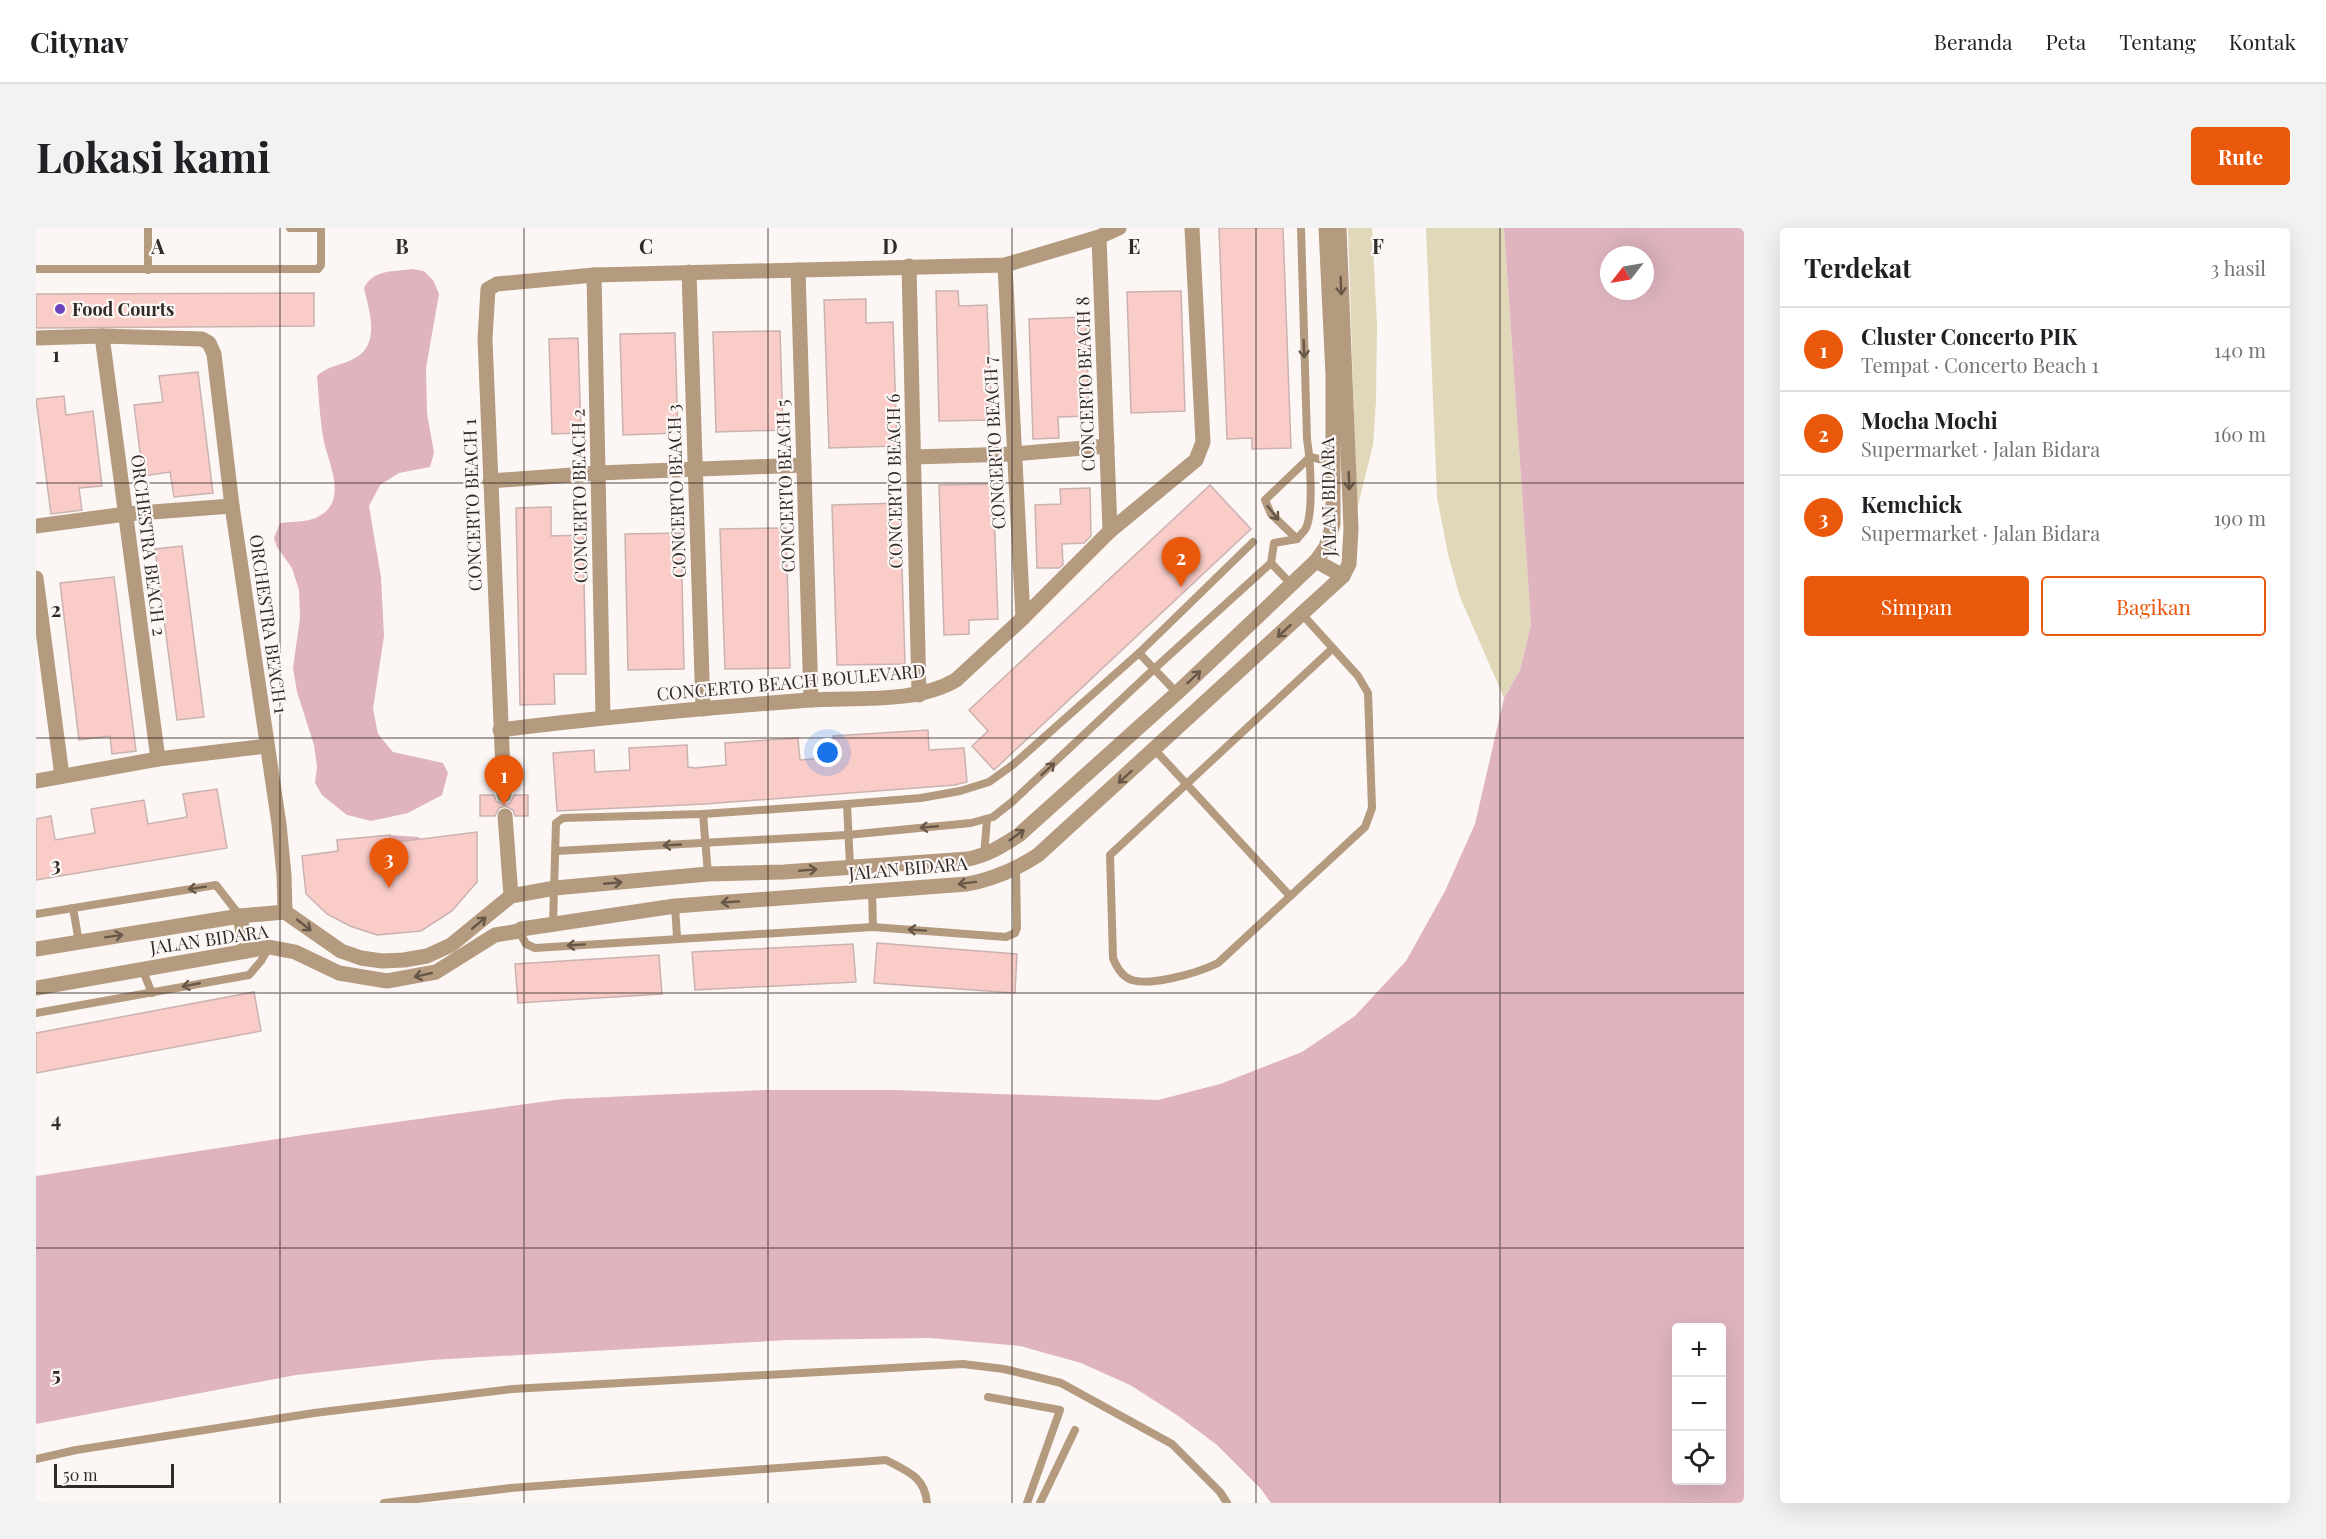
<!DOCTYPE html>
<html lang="id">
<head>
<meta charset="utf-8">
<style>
	:root { --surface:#fff; --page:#f2f2f2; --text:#202124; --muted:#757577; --line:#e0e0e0; --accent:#ea580c }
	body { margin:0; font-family:"Playfair Display",serif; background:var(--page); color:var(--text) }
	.controls { position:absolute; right:18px; bottom:18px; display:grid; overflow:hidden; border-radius:6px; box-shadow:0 6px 24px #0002 }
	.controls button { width:54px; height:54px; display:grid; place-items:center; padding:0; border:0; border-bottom:2px solid var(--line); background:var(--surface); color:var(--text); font:30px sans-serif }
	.compass { position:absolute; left:1564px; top:18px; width:54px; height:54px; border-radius:50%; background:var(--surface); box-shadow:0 6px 24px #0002; rotate:239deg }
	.scale { position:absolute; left:18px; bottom:15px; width:120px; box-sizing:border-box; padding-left:6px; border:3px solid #322a26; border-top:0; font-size:16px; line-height:21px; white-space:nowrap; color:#322a26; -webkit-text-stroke:4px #fcf7f5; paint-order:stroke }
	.you { position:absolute; left:792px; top:525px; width:21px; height:21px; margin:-15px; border:4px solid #fff; border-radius:50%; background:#1a73e8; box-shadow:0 0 0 9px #1a73e833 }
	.badge { display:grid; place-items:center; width:39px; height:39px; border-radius:50%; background:var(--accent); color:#fff; font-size:20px; font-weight:700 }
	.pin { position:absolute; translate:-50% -50px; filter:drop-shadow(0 2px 3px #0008) }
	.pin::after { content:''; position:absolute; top:32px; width:21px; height:18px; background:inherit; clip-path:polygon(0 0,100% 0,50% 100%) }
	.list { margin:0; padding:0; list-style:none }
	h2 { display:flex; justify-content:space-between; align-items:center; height:78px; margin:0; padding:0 24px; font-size:26px }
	h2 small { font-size:20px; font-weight:400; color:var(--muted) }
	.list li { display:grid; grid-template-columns:39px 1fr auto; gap:18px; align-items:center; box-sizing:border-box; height:84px; padding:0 24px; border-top:2px solid var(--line) }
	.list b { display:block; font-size:22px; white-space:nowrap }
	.list p { margin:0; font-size:20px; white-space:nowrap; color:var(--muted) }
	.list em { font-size:20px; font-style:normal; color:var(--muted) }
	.actions { display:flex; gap:12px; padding:18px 24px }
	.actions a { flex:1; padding:14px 0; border:2px solid var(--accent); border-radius:6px; text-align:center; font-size:21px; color:var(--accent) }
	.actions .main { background:var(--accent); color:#fff }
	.icon { flex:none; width:33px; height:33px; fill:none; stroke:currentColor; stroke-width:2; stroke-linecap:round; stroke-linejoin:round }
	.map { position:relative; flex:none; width:1708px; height:1275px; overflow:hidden; border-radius:6px }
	header { display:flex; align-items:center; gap:36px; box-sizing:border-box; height:84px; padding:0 30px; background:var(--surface); border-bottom:2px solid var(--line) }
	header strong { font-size:28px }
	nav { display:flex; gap:33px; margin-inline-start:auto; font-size:21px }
	.intro { display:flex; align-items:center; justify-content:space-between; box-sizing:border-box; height:144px; padding:0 36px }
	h1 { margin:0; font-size:42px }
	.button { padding:15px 27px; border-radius:6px; background:var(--accent); color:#fff; font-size:21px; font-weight:700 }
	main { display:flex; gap:36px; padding:0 36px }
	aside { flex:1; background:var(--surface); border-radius:6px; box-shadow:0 6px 24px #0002 }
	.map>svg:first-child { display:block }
	.green { fill:#e1d7b9 }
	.water { fill:#dfb4bf; fill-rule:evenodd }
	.building { fill:#f9ccc8; stroke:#cab2b0; stroke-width:1.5 }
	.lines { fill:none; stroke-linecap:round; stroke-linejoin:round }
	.lane { stroke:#b49a7e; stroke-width:8 }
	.street { stroke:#b49a7e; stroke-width:15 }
	.oneway { stroke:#665749 }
	.grid { fill:none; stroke:#322a26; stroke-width:1.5; stroke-opacity:0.55 }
	.poi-dot { fill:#6944bc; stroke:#fcf7f5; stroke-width:2 }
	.labels { text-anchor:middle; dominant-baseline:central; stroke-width:4.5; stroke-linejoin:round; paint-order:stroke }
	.poi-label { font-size:18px; font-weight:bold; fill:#322a26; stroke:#fcf7f5; text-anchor:start }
	.street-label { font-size:18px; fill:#322a26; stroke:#fcf7f5 }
	.grid-label { font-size:20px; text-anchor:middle; font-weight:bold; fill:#322a26; stroke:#fcf7f5; stroke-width:4.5; stroke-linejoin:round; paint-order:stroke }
</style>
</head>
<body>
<header>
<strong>Citynav</strong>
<nav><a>Beranda</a><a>Peta</a><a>Tentang</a><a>Kontak</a></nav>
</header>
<div class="intro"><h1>Lokasi kami</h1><a class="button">Rute</a></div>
<main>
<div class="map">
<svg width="1708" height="1275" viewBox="0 0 1708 1275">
	<rect width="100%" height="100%" fill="#fcf7f5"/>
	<!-- green -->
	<g class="green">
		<path d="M1312,0H1336L1341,96L1340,173L1337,217L1321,281Z"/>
		<path d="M1390,0H1468L1495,397L1484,442L1468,470L1424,369L1412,326L1401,269Z"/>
	</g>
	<!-- water -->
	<g class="water">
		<path d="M1468,0H1708V1275H1235L1225,1261L1181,1217L1141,1187L1094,1157L1045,1135L984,1118L894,1110L753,1112L395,1132L260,1147L0,1196V948L267,907L527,871L730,862H859L1122,872L1184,856L1266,824L1319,788L1370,733L1409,663L1439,596L1468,470L1484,442L1495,397ZM1573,27H1609V63H1573ZM1640,1100H1686V1252H1640Z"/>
		<path d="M376,41L388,43L397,52L403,66L390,140L391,185L398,225L394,239L363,245L344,257L333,278L345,349L348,408L337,481L342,506L357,524L407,535L412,545L406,567L372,585L335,593L311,587L286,567L279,555L281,539L278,517L261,464L257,440L264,390L263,362L256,340L241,319L238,310L244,295C258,293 274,295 285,287C311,271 293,236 288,214C284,193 283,170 281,148C292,137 306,138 319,130C345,116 333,82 328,60C338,41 357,44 376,41Z"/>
		<path d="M354,607L383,609L386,636L355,640Z"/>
	</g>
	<!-- building -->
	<g class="building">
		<path d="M1183,0H1247L1255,220L1216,221V210L1191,211Z"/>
		<path d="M900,63H922L923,78L951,77L956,192L903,193Z"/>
		<path d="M1145,63L1149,183L1095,185L1091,64Z"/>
		<path d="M278,65V98L0,100V66Z"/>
		<path d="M830,71V95L857,94L861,218L793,220L788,72Z"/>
		<path d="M1050,89L1053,188L1022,189L1023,210L997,211L993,91Z"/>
		<path d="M744,103L747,202L680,204L677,104Z"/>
		<path d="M639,105L642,205L587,207L584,106Z"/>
		<path d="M542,110L545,205L516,206L513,111Z"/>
		<path d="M162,144L177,265L138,269L134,244L107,248L98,177L127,174L123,148Z"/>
		<path d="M28,168L30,187L57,183L66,258L43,260L46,282L15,286L0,171Z"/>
		<path d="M957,256L962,391L933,392V406L908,407L903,257Z"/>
		<path d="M1174,257L1215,301L958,542L936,518L952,503L933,482Z"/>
		<path d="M1054,260L1055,308L1048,315L1026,316L1027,337L1023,340H1001L999,277L1025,276L1024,261Z"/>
		<path d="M864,275L869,436L801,437L796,277Z"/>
		<path d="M515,279V308L547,307L550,446H518L519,476L484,477L480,280Z"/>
		<path d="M750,300L754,440L689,441L684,301Z"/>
		<path d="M645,305L648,441L592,442L589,306Z"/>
		<path d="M146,318L168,489L141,492L119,321Z"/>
		<path d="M78,349L100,523L76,526L74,508L43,512L24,355Z"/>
		<path d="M892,502L893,522L928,520L931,554L919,557L669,576L521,583L517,525L558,522L559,544L594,542L593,520L651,517L652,539L659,540L690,537L689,515L762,510L764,532L799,529L797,508Z"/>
		<path d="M181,561L191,620L0,652V591L15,588L19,612L59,605L55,581L108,572L112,596L151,589L147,566Z"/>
		<path d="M444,567H458L460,573L468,577L474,575L478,567H492V588H479L477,582L469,578L463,580L459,588H444Z"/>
		<path d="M441,604V654L416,683L385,703L341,707L314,698L291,686L270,666L266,628L302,623L301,612L354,607V615Z"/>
		<path d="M841,715L981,726L979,765L838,755Z"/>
		<path d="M817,716L820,754L659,762L656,724Z"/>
		<path d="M623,727L626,766L482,775L479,736Z"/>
		<path d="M218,764L225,803L0,845V805Z"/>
	</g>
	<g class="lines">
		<!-- lane -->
		<g class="lane">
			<path d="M112,0V42"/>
			<path d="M254,0H285"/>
			<path d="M0,41H282L285,37V0"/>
			<path d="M1274,229L1297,234"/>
			<path d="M1261,311L1235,286L1229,272L1274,229"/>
			<path d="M1235,335L1256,357"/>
			<path d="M1266,386L1322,448L1332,465L1336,580L1329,599L1182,735C1164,744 1107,762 1090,749C1083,744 1080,738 1077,730L1074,627L1297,420"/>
			<path d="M1103,425L1141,465"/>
			<path d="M1119,522L1254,668"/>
			<path d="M811,576L814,638"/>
			<path d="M667,586L672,646"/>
			<path d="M521,623L811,607L935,595L957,589L976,574L1118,441L1235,335L1238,315L1261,311C1264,307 1268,304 1270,300C1278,282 1274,230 1271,211L1265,0"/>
			<path d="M948,628L951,591"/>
			<path d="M836,663L837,699"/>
			<path d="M639,678L641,709"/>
			<path d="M37,680L43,714"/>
			<path d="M0,686L180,657L204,688"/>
			<path d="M517,695L520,595L527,590L667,586L811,576L885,570L924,563L953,554L978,536L1103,425L1217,314"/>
			<path d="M483,703L490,716L499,720L837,699L970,709L979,705L981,700L980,641"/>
			<path d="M106,741L116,765"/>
			<path d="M0,785L213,747L225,733L233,719"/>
			<path d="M952,1169L1024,1182L991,1275"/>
			<path d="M0,1231L40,1222L278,1185L476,1161L927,1136L968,1141L1025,1155L1136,1216L1184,1264L1191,1275"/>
			<path d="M348,1275L475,1260L850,1232C871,1243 889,1249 891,1275"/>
			<path d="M1004,1275L1039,1202"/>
		</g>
		<!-- street -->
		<g class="street">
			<path d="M1063,9L1074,303"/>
			<path d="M969,37L987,390"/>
			<path d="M873,38L883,467"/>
			<path d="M762,42L775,472"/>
			<path d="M653,44L667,481"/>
			<path d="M558,47L567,489"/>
			<path d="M66,108L122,531"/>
			<path d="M0,110L66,108L166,111L173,115L178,126L196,278L243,596L248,647L249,684"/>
			<path d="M877,229L978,226L1071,218"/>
			<path d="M454,253L562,245L768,237"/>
			<path d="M0,298L90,286L196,278"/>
			<path d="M1280,333L1307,348"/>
			<path d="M0,350L26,548"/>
			<path d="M464,502C567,489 670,480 773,472C819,469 879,476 920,452L987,390L1074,303L1160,232L1167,214L1156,0"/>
			<path d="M0,553L122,531L231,518"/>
			<path d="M468,567L449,111L452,61L461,56L558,47L969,37L1063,9L1083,0"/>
			<path d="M469,588L475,668"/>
			<path d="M204,688L210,723"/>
			<path d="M0,721L204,688L249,684L305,723L325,730L346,733L368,732L391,728L415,717L475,668L519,660L672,646L748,644L932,631C952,627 966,618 983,607L1141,465L1280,333L1290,319L1297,296V147L1290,0"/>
			<path d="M0,760L233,719L259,724L303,745L351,753L400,744L459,707L483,703L485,701L639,678L931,656C958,651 979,642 1002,627L1307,348L1313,336L1315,301L1303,0"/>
		</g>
	</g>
	<!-- one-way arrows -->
	<defs><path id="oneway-shaft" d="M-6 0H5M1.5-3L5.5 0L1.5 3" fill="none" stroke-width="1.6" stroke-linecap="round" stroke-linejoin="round" transform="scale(1.5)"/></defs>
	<g class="oneway">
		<use href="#oneway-shaft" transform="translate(1305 58) rotate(88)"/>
		<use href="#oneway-shaft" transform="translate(1268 121) rotate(88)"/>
		<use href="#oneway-shaft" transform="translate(1313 253) rotate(88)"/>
		<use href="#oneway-shaft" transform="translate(1237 285) rotate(52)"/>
		<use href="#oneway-shaft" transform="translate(1248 403) rotate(137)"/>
		<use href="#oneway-shaft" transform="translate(1158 449) rotate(-43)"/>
		<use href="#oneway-shaft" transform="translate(1012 541) rotate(-43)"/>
		<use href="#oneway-shaft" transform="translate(1089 549) rotate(138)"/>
		<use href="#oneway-shaft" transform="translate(893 599) rotate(175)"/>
		<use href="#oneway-shaft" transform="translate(981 607) rotate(-36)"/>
		<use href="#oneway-shaft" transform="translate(636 617) rotate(177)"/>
		<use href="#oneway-shaft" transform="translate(772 642) rotate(-5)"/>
		<use href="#oneway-shaft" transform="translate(577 655) rotate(-5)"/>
		<use href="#oneway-shaft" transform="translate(931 655) rotate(173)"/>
		<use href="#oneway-shaft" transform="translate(161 660) rotate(171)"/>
		<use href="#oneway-shaft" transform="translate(694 674) rotate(176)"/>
		<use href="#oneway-shaft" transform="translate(443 695) rotate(-40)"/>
		<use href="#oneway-shaft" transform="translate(268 697) rotate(38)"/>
		<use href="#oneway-shaft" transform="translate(881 702) rotate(-176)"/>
		<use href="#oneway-shaft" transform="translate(78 708) rotate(-9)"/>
		<use href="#oneway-shaft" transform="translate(540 717) rotate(176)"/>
		<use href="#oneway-shaft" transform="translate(387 747) rotate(167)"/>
		<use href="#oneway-shaft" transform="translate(155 757) rotate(169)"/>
	</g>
	<!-- grid -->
	<path class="grid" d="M244,0V1275M488,0V1275M732,0V1275M976,0V1275M1220,0V1275M1464,0V1275M0,255H1708M0,510H1708M0,765H1708M0,1020H1708"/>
	<!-- markers -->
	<circle class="poi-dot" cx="24" cy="81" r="6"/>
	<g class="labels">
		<!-- poi labels -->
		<g class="poi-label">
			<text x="36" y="81">Food Courts</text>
		</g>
		<!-- street labels -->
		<g class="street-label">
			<text transform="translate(1049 156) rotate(-92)">CONCERTO BEACH 8</text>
			<text transform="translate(958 215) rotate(-93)">CONCERTO BEACH 7</text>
			<text transform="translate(858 253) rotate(-91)">CONCERTO BEACH 6</text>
			<text transform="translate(749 258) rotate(-92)">CONCERTO BEACH 5</text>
			<text transform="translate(640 263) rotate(-92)">CONCERTO BEACH 3</text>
			<text transform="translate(543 268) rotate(-91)">CONCERTO BEACH 2</text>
			<text transform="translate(1292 269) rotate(-91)">JALAN BIDARA</text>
			<text transform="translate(436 277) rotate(-92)">CONCERTO BEACH 1</text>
			<text transform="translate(113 317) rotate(83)">ORCHESTRA BEACH 2</text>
			<text transform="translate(233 396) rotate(82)">ORCHESTRA BEACH 1</text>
			<text transform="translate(755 454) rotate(-5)">CONCERTO BEACH BOULEVARD</text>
			<text transform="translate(872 640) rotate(-5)">JALAN BIDARA</text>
			<text transform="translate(173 711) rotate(-8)">JALAN BIDARA</text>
		</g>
	</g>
	<g class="grid-label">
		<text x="122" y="26">A</text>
		<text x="366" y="26">B</text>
		<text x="610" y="26">C</text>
		<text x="854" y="26">D</text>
		<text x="1098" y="26">E</text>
		<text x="1342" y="26">F</text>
		<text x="20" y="134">1</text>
		<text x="20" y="389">2</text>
		<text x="20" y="644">3</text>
		<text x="20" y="899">4</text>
		<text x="20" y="1154">5</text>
	</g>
</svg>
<div class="controls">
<button>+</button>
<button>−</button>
<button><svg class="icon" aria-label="locate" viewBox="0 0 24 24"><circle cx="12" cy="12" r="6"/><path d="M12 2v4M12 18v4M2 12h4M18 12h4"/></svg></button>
</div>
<svg class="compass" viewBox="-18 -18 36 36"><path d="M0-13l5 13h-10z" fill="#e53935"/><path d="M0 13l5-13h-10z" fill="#757577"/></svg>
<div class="scale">50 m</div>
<div class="you"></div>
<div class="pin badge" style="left:468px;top:577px">1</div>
<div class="pin badge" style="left:1145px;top:359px">2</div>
<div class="pin badge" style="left:353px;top:660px">3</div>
</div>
<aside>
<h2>Terdekat<small>3 hasil</small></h2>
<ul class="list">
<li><span class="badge">1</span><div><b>Cluster Concerto PIK</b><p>Tempat · Concerto Beach 1</p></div><em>140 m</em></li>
<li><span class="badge">2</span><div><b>Mocha Mochi</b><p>Supermarket · Jalan Bidara</p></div><em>160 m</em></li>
<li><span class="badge">3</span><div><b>Kemchick</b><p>Supermarket · Jalan Bidara</p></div><em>190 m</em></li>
</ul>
<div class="actions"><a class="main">Simpan</a><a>Bagikan</a></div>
</aside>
</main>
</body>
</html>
